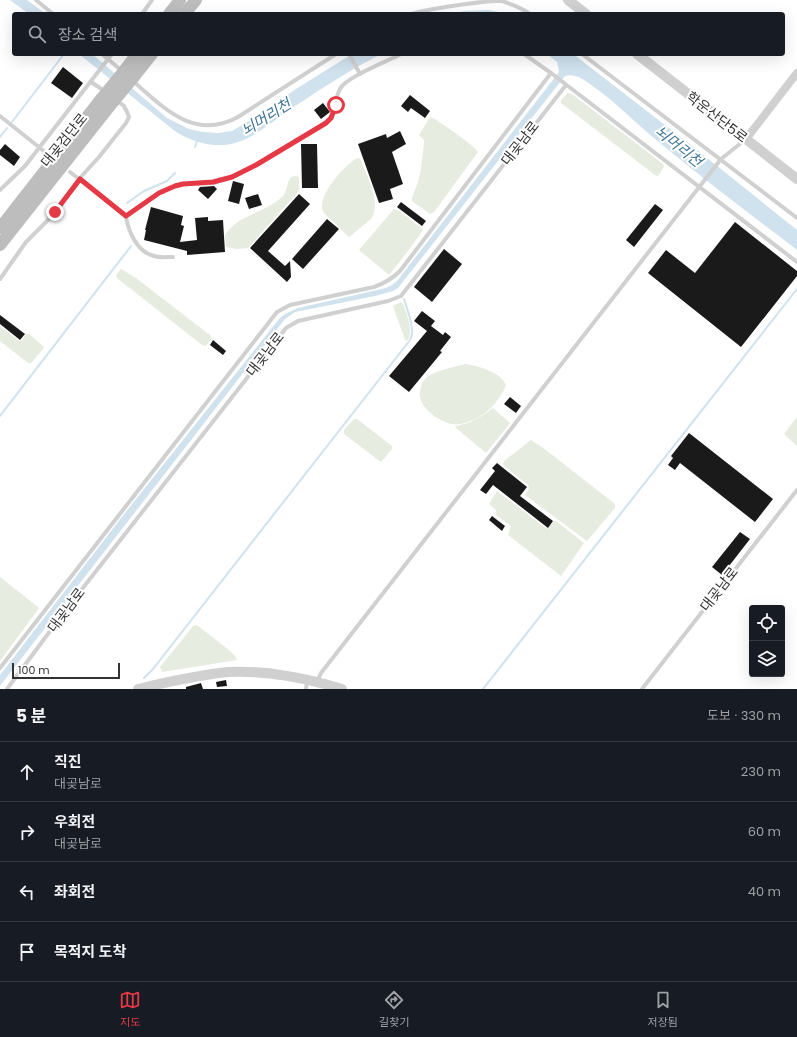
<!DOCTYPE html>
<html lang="ko">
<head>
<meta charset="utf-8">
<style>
	:root { --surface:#171b24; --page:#242831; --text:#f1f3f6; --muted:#9ea1a6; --line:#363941; --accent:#e63946 }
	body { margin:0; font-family:Poppins,"Noto Sans KR",sans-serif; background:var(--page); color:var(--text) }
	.controls { position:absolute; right:12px; bottom:12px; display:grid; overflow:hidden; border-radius:4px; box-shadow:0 4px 16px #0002 }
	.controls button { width:36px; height:36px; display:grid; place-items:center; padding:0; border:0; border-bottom:1px solid var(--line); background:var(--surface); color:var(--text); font:20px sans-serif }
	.scale { position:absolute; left:12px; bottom:10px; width:108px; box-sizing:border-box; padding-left:4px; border:2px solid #333; border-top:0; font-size:11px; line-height:14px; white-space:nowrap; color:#333; -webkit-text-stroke:3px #fff; paint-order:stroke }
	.stop { position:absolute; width:12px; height:12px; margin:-9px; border:3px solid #e63946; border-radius:50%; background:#fff }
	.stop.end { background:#e63946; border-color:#fff; box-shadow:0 1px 4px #0008 }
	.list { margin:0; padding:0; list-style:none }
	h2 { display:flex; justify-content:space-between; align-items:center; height:52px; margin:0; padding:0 16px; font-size:17px }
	h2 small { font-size:13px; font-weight:400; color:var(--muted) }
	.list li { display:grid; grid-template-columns:26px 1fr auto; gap:12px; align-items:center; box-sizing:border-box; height:60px; padding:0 16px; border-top:1px solid var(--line) }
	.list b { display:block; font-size:15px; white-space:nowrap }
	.list p { margin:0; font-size:13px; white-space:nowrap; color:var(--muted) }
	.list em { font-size:13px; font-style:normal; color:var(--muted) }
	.icon { flex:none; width:22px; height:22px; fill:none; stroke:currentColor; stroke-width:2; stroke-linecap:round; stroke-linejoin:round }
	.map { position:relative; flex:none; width:797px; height:689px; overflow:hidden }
	.search { position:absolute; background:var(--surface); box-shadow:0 4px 16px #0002; left:12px; right:12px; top:12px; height:44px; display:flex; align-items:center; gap:10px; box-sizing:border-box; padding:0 14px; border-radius:4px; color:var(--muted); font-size:15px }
	.sheet { height:292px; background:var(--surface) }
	nav { display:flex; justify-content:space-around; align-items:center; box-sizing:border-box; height:56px; border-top:1px solid var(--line); background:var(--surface); font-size:11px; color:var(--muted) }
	nav a { display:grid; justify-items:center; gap:2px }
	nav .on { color:var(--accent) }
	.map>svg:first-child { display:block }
	.green { fill:#e6ecdf }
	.water { fill:#cfe2ee }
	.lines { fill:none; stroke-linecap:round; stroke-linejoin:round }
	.stream { stroke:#cfe2ee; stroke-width:2 }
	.building { fill:#1a1a1a }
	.service { stroke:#d0d0d0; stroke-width:4 }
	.minor { stroke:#d0d0d0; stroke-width:8 }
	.tertiary { stroke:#d0d0d0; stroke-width:10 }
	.secondary { stroke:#bdbdbd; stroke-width:12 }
	.secondary-bridge { stroke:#bdbdbd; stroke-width:12 }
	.route { stroke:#e63946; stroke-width:5 }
	.labels { text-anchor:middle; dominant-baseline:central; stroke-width:4; stroke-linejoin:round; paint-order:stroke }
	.street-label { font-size:14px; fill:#333; stroke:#fff }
	.water-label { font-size:15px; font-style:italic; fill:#3f7597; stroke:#fff }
</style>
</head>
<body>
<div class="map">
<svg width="797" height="689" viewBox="0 0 797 689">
	<rect width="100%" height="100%" fill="#fff"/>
	<!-- green -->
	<g class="green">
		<path d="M568,93L572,94L663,164L664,167L658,176L655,175L561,103V100Z"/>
		<path d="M430,117C438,120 475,146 478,152L434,212L430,214L412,201V198L418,182L421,169L424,143V140L419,135Z"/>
		<path d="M357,158H359L361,160C367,177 382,203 371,219L349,237L324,213C314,198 345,165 357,158Z"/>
		<path d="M296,176L299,177V191L248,248L237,249L226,247L225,235C238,215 265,213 282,197C288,191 286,183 291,177Z"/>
		<path d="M394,209L401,212L423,230L414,243L390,274H388L359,250Z"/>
		<path d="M121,269L136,278L211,336L212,338L206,346L202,345L117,278L116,275Z"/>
		<path d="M401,302L403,304C407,314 414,332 407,341L405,340L393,306Z"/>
		<path d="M0,326L19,341H21L26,334H29L44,347L43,349L31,363H28L0,341Z"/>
		<path d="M465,364C477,365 502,373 506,385C498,404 484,418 464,423C460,424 457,425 452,424C437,421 414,404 421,387C422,382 426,377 430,375C437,371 457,366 465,364Z"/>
		<path d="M493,408L510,423L486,453L455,427L456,426C473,422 480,418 493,408Z"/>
		<path d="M797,417V446L784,434Z"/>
		<path d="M354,419H357L392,446V449L381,462L344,434V430Z"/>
		<path d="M531,440L542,447L615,504V508L587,541L525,495L529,489L528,485L503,465L504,461Z"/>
		<path d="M497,491L547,529L554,521H556L584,543L561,576L508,535L511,526L496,515V510L489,504Z"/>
		<path d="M0,577L39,608L0,661Z"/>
		<path d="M194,625L198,626L229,650L234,655L237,660L162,672L160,667Z"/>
	</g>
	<!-- water -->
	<g class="water">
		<path d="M10,0H27L46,14H29Z"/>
		<path d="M488,10L510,14H450L464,11Z"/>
		<path d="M79,54H92L167,118L189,129L203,132L218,133L232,131L249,121L296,89L352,54H381C350,70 321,89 292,108C274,120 256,137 235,143C215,149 193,142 176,132Z"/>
		<path d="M547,54H573L696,149L797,230V250C751,215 705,180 660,143C635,123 614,100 587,82C580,77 573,74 565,76L398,288L393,291L375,296L295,312L285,319L0,686V675L125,513L279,319L285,314L298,308L386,288L392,285L397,281L559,72L557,62Z"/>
	</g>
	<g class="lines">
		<!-- stream -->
		<g class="stream">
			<path d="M12,122L64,54"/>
			<path d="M0,137L7,128"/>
			<path d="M195,147L197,141"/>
			<path d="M127,203L144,191L167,181L175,173"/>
			<path d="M0,416L131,246"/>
			<path d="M144,678L153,669L410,340C416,331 407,309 404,299"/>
			<path d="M483,689L797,289"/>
		</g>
	</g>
	<!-- building -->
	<g class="building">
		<path d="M63,67L83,83L72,98L51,83Z"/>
		<path d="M410,95L430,111L425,118L411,108L408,112L401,106Z"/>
		<path d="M323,103L330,112L321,119L314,110Z"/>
		<path d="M400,131L406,144L392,152L403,184L390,189L393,199L379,203L358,144L386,134L387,138Z"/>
		<path d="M5,144L20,157L14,166L0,155V150Z"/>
		<path d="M301,144H317L318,188H302Z"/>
		<path d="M233,181L244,184L239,204L228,201Z"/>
		<path d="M214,186L217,189L208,199L198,190L200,187Z"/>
		<path d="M258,194L262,205L249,209L245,198Z"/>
		<path d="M299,194L310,204L268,251L285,266L290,261L291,277L287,282L250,248Z"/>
		<path d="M401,202L426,221L422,226L397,207Z"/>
		<path d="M655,204L663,210L634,247L626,240Z"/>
		<path d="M151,207L183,216L181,225L184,226L180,242L197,240L195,218L208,217V221L223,220L225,252L187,255V251L144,240L146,230H145Z"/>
		<path d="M327,219L339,229L303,269L292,259Z"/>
		<path d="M735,222L797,271V276L741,347L648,273L666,250L695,273Z"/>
		<path d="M444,249L462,264L432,302L414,287Z"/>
		<path d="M422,311L435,321L431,326L443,335L445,332L451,337L440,351L442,352L409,392L389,376L427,331L414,321Z"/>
		<path d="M0,315L25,334L20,340L0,324Z"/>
		<path d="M213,340L226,351L223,355L210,345Z"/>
		<path d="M510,397L521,406L516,413L504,404Z"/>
		<path d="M689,433L773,499L755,522L680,463L675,470L668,465L673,458L671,456Z"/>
		<path d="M497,463L527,487L520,496L553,521L548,528L493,485L486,494L480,490L495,471L492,468Z"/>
		<path d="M492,516L505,526L502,531L489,520Z"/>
		<path d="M740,532L750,539L722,575L712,567Z"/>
		<path d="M226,680L227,686L217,687L216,682Z"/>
		<path d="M201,683L203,689H186V687Z"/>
	</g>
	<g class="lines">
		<!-- service -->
		<g class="service">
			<path d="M36,0L53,14"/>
			<path d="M142,14L152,0"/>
			<path d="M412,14C426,9 488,0 502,1C511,4 522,8 530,14"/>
			<path d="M102,54L122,71"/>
			<path d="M349,54L360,74"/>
			<path d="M524,54L551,73L797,262"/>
			<path d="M582,54L797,218"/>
			<path d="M133,81C164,108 194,141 238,117L336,54"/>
			<path d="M91,82L106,92"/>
			<path d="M0,116L45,152"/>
			<path d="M70,172L126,216C128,231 137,252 154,256C160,258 167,257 173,257"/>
			<path d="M0,190L25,166L112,54"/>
			<path d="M126,216L159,193L175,186L183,184L213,183L232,177L256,165L326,123C339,109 333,102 340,89C346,77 388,61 401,54"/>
			<path d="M0,279L26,242L50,218L79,179L99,157L126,123L129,117L127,112L124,106L116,100"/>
			<path d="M0,668L277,312L290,305L374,287C385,283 392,279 400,271L551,73"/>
			<path d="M317,682L321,673L721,159L746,139"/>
			<path d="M7,689L68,607L286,328L298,321L388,301L401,296L566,85"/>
			<path d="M306,689L307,681"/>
			<path d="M642,689L797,490"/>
		</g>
		<!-- minor -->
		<path class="minor" d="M746,139L797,73"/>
		<!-- tertiary -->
		<g class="tertiary">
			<path d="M568,0L586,14"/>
			<path d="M637,54L797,179"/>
			<path d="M138,689C167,682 197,675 228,672C264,670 307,678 342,689"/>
		</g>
		<!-- secondary -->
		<g class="secondary">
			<path d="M169,14L180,0"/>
			<path d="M184,14L196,0"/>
			<path d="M124,71L137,54"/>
			<path d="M133,78L152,54"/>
			<path d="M0,228L101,99"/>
			<path d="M0,245L109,107"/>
		</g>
		<!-- secondary-bridge -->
		<g class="secondary-bridge">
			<path d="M101,99L124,71"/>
			<path d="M109,107L133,78"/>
		</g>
	</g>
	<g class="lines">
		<!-- route -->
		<path class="route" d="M55,212L80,179L126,216L159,193L175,186L183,184L213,182L232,177L256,165L326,123L331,118L336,105"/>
	</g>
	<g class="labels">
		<!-- street labels -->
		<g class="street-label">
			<text transform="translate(717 117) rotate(38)">학운산단5로</text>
			<text transform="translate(64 140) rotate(-51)">대곶검단로</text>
			<text transform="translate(520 143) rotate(-52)">대곶남로</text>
			<text transform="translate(265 354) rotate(-52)">대곶남로</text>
			<text transform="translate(719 589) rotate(-52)">대곶남로</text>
			<text transform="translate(66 610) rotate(-53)">대곶남로</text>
		</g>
		<!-- water labels -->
		<g class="water-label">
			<text transform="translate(266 117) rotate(-32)">뇌머리천</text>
			<text transform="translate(679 146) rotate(39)">뇌머리천</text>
		</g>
	</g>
</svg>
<div class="controls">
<button><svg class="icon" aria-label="locate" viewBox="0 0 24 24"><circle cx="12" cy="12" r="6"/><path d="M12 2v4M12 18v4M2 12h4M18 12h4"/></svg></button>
<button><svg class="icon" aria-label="layers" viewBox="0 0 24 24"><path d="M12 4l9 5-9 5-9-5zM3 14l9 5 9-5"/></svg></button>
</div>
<div class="scale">100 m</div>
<div class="stop" style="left:336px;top:105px"></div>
<div class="stop end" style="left:55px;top:212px"></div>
<div class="search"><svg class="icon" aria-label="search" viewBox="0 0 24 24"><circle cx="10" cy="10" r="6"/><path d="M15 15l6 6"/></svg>장소 검색</div>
</div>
<section class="sheet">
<h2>5 분<small>도보 · 330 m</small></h2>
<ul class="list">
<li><svg class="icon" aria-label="ahead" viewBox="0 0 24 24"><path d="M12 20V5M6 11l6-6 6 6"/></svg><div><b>직진</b><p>대곶남로</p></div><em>230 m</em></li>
<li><svg class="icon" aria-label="right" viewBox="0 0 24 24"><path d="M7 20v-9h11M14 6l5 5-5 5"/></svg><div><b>우회전</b><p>대곶남로</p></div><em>60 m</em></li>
<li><svg class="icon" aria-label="left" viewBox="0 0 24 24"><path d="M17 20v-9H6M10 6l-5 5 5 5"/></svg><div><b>좌회전</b></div><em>40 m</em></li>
<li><svg class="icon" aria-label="arrive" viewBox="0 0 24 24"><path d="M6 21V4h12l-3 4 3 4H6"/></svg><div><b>목적지 도착</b></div></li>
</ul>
</section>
<nav>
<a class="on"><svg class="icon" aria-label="map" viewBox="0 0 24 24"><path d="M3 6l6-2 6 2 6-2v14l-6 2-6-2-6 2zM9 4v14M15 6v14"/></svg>지도</a>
<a><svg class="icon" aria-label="directions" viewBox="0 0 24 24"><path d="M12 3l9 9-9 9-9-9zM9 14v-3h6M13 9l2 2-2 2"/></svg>길찾기</a>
<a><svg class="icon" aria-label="saved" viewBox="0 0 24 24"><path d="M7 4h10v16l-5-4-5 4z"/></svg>저장됨</a>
</nav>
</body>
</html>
